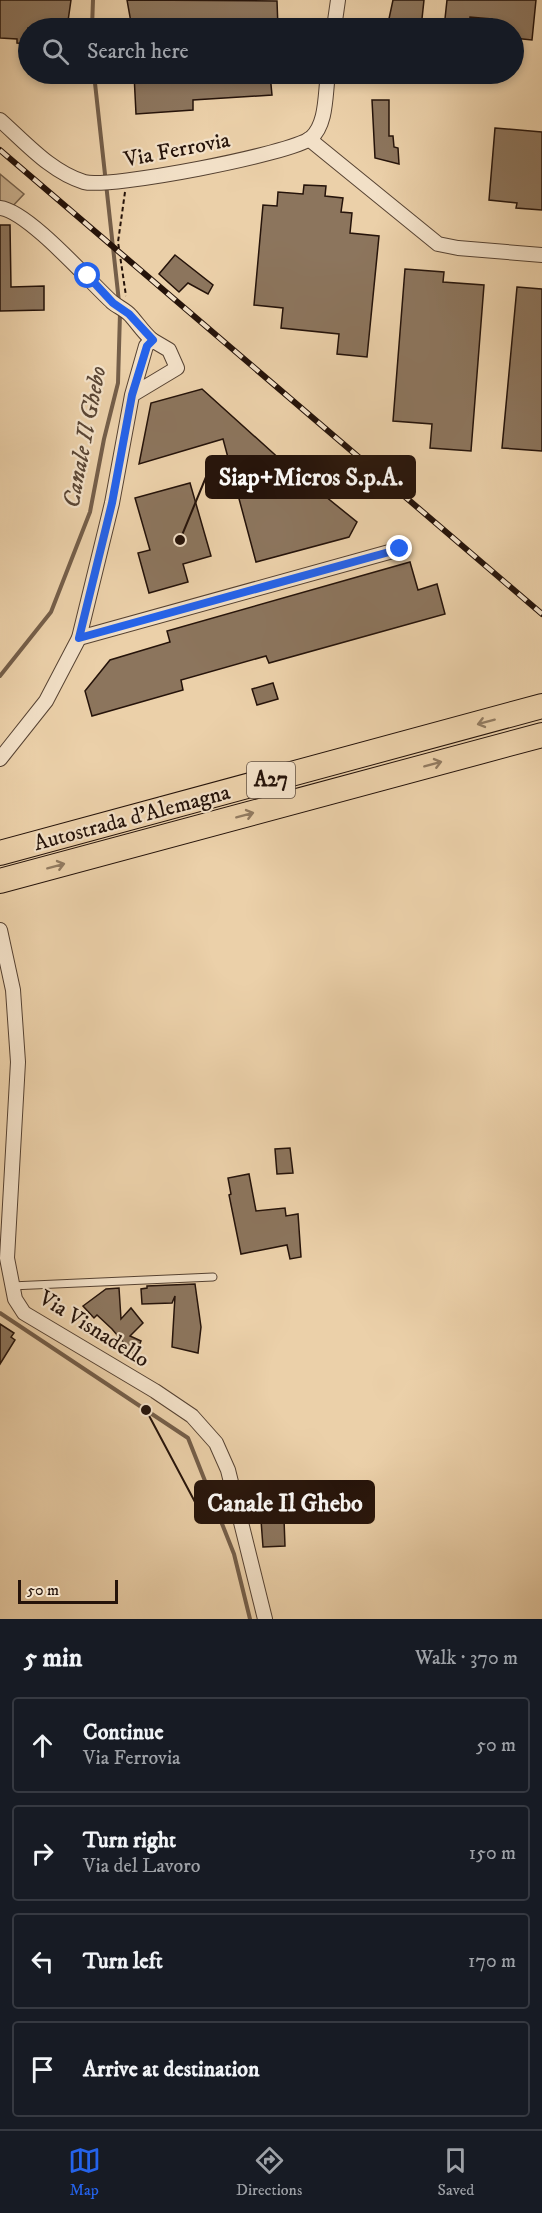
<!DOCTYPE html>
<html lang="en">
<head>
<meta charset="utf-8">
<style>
	:root { --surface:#171b24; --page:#20242c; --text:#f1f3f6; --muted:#9ea1a6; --line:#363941; --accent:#2563eb }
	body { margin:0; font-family:"IM FELL DW Pica",serif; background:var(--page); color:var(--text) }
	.scale { position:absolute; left:18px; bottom:15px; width:100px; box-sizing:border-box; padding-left:6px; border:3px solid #25130a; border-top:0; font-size:16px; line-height:21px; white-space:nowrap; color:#25130a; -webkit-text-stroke:4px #f2e0c7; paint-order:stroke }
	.stop { position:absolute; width:18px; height:18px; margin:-14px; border:4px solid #2563eb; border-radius:50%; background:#fff }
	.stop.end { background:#2563eb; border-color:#fff; box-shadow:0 2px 6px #0008 }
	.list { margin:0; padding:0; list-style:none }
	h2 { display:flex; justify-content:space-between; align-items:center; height:78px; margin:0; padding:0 24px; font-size:26px }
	h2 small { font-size:20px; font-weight:400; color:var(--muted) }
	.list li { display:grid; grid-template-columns:39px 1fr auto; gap:18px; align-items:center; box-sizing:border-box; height:96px; margin:0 12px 12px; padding:0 12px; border:2px solid var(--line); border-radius:6px }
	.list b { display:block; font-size:22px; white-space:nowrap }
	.list p { margin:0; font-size:20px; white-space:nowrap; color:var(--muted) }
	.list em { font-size:20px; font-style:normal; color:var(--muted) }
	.icon { flex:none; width:33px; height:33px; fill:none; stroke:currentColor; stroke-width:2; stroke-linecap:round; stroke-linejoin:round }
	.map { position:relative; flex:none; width:542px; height:1619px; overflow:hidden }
	.search { position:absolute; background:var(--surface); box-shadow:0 3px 9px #0003; left:18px; right:18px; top:18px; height:66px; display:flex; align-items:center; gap:15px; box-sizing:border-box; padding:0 21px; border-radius:33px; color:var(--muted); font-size:22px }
	.sheet { height:510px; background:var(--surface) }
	nav { display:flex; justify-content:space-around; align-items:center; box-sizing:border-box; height:84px; border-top:2px solid var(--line); background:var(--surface); font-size:16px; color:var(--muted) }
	nav a { display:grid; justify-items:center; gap:3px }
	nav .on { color:var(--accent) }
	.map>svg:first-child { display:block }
	.green { fill:#c9b08e; stroke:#77624c; stroke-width:1.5 }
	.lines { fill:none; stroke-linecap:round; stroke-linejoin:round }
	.stream { stroke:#745e49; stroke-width:4 }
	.building { fill:#8c755d; stroke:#25130a; stroke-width:1.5 }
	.service-casing { stroke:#564232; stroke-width:9 }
	.minor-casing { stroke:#564232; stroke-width:16 }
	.motorway-casing { stroke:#25130a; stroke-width:26 }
	.path { stroke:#25130a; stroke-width:2; stroke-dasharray:4.5 3; stroke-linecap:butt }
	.service { stroke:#f2e0c7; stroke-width:7 }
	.minor { stroke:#f2e0c7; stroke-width:14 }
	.motorway { stroke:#ebd0a9; stroke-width:24 }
	.rail-casing { stroke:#25130a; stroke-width:6 }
	.rail { stroke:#f2e0c7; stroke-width:4; stroke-dasharray:11; stroke-linecap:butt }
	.oneway { stroke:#927b61 }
	.route { stroke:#2563eb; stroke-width:8 }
	.labels { text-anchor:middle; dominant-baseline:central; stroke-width:4.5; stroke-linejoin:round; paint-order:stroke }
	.shield { fill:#f2e0c7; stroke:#625043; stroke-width:1.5 }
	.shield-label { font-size:21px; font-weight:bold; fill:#25130a }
	.street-label { font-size:22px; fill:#25130a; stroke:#f2e0c7 }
	.water-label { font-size:24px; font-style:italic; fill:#594534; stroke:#f2e0c7 }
	.leader { fill:none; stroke:#25130a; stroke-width:2 }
	.callout-dot { fill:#25130a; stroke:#f2e0c7; stroke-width:2 }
	.callout { fill:#25130a; stroke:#25130a; stroke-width:2 }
	.callout-label { font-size:24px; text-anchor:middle; font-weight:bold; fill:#fff }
</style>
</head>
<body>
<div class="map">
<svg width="542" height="1619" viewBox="0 0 542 1619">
	<rect width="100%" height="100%" fill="#ebd0a9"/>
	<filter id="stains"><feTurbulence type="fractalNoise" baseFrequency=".00333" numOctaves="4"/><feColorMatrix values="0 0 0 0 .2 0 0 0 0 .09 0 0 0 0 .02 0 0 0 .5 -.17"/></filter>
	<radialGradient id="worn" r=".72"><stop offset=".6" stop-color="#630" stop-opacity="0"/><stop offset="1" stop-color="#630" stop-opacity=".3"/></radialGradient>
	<!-- green -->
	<path class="green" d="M0,174L24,194L10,209L0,208Z"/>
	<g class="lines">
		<!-- stream -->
		<g class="stream">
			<path d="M92,28L93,0"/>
			<path d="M94,74L119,302"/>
			<path d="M0,676L51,612L90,512L104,439L118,383L120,313"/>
			<path d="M0,1313L188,1438L234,1554L250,1619"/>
		</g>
	</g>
	<!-- building -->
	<g class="building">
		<path d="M0,0H71L67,28H28V44L17,43V39L0,38Z"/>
		<path d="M127,0L277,1L278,28H132Z"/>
		<path d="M393,0H424L421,28H387Z"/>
		<path d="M447,0H536L532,40L513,38V28H491L492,19L470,17L469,28H444Z"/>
		<path d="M134,74H270L272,95L193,100V110L136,114Z"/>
		<path d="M372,100H389V136H393L394,147L398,148L399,164L375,158Z"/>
		<path d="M495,128L542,132V210L516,208L517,203L489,200Z"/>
		<path d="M304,185L326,186L325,196L343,198L341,212L352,213L350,233L379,236L367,357L337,354L339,334L281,328L283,308L254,305L263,205L277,206L278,192L303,194Z"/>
		<path d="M0,225H10L11,287L44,286V310L0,311Z"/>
		<path d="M175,255L213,285L208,294L188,283L179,292L159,274Z"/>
		<path d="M405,269L444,272L443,282L484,285L471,451L430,448L432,424L393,421Z"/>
		<path d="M517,287L542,289V451L502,448Z"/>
		<path d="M202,389L283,462L357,522L349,537L256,562L223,439L139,464L151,403Z"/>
		<path d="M190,483L211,556L183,564L188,582L149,593L138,553L150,550L135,498Z"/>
		<path d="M410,562L418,590L437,584L445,614L269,663L266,656L181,680L183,690L92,716L85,691L110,660L170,642L167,631Z"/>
		<path d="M273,683L278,699L257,705L252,689Z"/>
		<path d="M290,1148L293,1173L277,1174L275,1149Z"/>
		<path d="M249,1174L256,1211L285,1208L286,1216L298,1214L301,1257L290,1259L287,1245L241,1254L229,1195L231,1194L228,1178Z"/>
		<path d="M195,1284L201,1327L198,1353L172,1347L175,1296L172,1303L142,1304L141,1289L147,1288V1286Z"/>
		<path d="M119,1288L121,1319L131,1308L143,1323L130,1336L141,1341L135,1356L112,1329L97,1315L94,1318L83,1306L106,1289Z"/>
		<path d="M0,1324L14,1333L11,1337L15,1340L0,1364Z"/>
		<path d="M292,1497L293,1519H284L285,1546L263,1547L261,1520H257L256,1499Z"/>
	</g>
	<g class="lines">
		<defs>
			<path id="service" d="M11,1286L213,1277"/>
			<g id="minor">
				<path d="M334,28L338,0"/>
				<path d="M0,120C26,143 51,172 84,182C109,189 291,154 311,138C327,124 325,94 328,74"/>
				<path d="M309,139L438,244L458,248L542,255"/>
				<path d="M0,208C28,211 89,281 112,302C118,307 126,310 131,316C138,324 144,333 152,340"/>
				<path d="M79,638L400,549"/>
				<path d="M0,759L46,701L79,638L112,503L132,395L146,346L152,340L169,350L177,368L132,395"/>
				<path d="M0,930L13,990L18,1062L7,1258L15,1299L24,1313L155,1391L192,1416L216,1443L228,1470L265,1619"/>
			</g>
			<g id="motorway">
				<path d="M0,853L542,706"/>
				<path d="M0,881L542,735"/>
			</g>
		</defs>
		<!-- service casing -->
		<use href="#service" class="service-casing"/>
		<!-- minor casing -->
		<use href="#minor" class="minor-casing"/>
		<!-- motorway casing -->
		<use href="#motorway" class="motorway-casing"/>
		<!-- path -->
		<path class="path" d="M125,192L118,242L126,296"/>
		<!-- service -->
		<use href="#service" class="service"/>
		<!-- minor -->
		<use href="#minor" class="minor"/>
		<!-- motorway -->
		<use href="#motorway" class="motorway"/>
		<defs>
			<path id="rail" d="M0,150L542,614"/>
		</defs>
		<!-- rail casing -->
		<use href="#rail" class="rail-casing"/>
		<!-- rail -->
		<use href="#rail" class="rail"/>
	</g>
	<!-- one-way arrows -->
	<defs><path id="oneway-shaft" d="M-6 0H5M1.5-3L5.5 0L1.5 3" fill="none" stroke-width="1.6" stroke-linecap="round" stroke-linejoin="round" transform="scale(1.5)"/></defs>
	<g class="oneway">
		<use href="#oneway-shaft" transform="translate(486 722) rotate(165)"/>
		<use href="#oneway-shaft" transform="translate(433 764) rotate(-15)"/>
		<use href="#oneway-shaft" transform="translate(245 815) rotate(-15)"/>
		<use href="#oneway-shaft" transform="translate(56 866) rotate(-15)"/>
	</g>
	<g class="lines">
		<!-- route -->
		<path class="route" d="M88,276L113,303L129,314L153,340L147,346L132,395L112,503L79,638L400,549"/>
	</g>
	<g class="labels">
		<!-- shield labels -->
		<rect class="shield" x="247" y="762" width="48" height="36" rx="4.5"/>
		<g class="shield-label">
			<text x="271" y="780">A27</text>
		</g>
		<!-- street labels -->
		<g class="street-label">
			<text transform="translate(177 150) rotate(-11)">Via Ferrovia</text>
			<text transform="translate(132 818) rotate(-15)">Autostrada d'Alemagna</text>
			<text transform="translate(94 1329) rotate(32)">Via Visnadello</text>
		</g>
		<!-- water labels -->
		<g class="water-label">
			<text transform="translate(85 437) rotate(-79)">Canale Il Ghebo</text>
		</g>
	</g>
	<!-- callouts -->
	<path class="leader" d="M180 540L206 477M146 1410L195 1502"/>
	<g class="callout-dot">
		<circle cx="180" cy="540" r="6"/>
		<circle cx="146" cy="1410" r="6"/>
	</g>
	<g class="callout">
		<rect x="206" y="456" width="209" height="42" rx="6"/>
		<rect x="195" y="1481" width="179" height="42" rx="6"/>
	</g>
	<g class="callout-label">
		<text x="311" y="485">Siap+Micros S.p.A.</text>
		<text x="285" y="1511">Canale Il Ghebo</text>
	</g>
	<rect width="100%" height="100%" filter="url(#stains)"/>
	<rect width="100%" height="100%" fill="url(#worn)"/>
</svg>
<div class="scale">50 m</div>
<div class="stop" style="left:88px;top:276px"></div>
<div class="stop end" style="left:400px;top:549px"></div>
<div class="search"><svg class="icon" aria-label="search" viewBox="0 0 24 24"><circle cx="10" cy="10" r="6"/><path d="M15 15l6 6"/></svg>Search here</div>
</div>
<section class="sheet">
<h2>5 min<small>Walk · 370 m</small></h2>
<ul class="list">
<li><svg class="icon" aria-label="ahead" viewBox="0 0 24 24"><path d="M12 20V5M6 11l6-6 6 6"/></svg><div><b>Continue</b><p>Via Ferrovia</p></div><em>50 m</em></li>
<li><svg class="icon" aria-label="right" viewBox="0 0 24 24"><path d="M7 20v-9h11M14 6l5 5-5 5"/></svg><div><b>Turn right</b><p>Via del Lavoro</p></div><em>150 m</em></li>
<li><svg class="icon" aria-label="left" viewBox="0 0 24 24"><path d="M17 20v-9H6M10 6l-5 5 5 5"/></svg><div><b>Turn left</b></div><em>170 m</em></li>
<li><svg class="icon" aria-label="arrive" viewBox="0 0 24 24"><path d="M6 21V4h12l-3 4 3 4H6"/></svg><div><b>Arrive at destination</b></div></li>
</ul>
</section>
<nav>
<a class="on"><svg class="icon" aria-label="map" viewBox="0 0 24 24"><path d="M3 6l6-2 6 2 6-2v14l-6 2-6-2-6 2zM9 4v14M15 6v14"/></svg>Map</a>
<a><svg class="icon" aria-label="directions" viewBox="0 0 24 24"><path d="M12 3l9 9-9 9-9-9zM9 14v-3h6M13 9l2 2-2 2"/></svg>Directions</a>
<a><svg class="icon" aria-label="saved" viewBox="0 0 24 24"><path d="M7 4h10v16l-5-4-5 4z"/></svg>Saved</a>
</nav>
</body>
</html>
